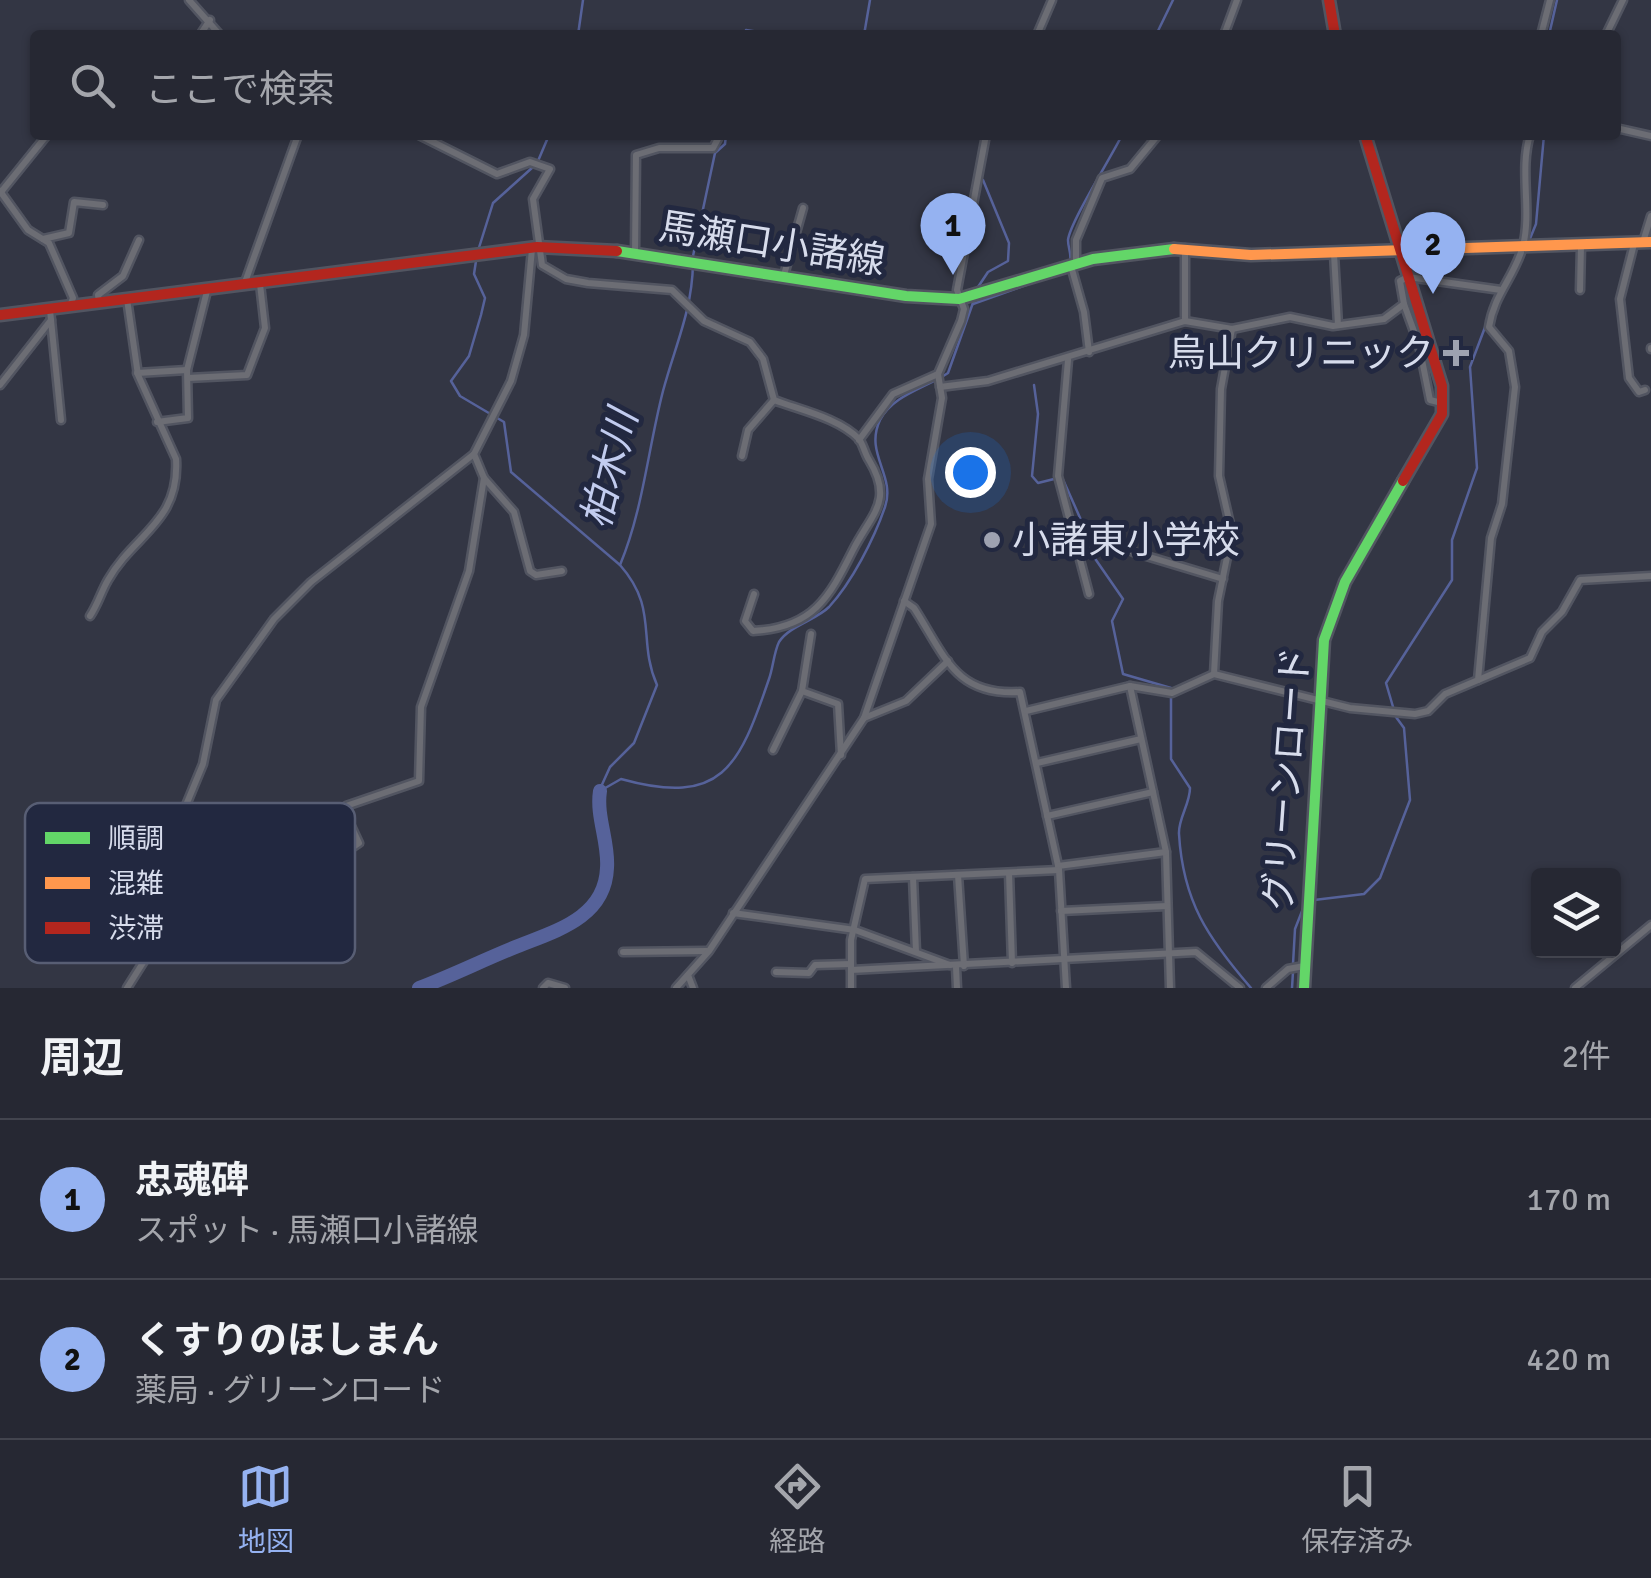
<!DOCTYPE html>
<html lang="ja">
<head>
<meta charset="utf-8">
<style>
	:root { --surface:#262833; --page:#32343f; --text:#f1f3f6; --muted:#a4a6ac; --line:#42444e; --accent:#95b2f1 }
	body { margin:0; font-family:Signika,"Noto Sans JP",sans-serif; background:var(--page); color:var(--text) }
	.controls { position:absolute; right:30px; bottom:30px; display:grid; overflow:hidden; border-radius:10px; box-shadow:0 2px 8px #0004 }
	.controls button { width:90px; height:90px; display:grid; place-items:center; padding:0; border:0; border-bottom:2px solid var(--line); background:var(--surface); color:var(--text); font:50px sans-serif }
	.you { position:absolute; left:970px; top:472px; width:35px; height:35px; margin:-25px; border:8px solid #fff; border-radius:50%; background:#1a73e8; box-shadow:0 0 0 15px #1a73e833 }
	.badge { display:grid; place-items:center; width:65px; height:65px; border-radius:50%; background:var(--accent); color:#111; font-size:32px; font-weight:700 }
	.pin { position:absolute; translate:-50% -82px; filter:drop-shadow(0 2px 5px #0008) }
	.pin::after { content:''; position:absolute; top:52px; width:35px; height:30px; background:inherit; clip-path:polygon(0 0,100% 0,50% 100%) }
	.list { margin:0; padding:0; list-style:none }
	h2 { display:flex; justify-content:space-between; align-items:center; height:130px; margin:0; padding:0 40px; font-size:42px }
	h2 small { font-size:32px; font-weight:400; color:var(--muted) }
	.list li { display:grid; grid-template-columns:65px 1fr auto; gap:30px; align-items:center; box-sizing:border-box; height:160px; padding:0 40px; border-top:2px solid var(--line) }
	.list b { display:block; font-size:38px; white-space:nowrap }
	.list p { margin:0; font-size:32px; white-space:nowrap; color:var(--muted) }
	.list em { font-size:32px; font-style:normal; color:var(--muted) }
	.icon { flex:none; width:55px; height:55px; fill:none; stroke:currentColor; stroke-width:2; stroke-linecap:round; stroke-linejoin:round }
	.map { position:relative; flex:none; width:1651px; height:988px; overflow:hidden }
	.search { position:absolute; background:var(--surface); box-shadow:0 2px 8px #0004; left:30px; right:30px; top:30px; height:110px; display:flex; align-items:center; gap:25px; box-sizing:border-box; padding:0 35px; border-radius:10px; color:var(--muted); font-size:38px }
	.sheet { height:450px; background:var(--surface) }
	nav { display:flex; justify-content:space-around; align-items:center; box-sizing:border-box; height:140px; border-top:2px solid var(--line); background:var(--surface); font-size:28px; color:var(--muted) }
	nav a { display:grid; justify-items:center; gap:5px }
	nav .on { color:var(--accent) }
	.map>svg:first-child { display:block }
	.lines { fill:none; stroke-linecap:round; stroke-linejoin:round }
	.stream { stroke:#56629a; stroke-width:2.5 }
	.river { stroke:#56629a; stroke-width:14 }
	.street-casing { stroke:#525561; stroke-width:11 }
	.fast-casing { stroke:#525561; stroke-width:15 }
	.slow-casing { stroke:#525561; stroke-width:15 }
	.jam-casing { stroke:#525561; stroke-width:15 }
	.street { stroke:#6c6d74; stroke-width:6 }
	.fast { stroke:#63d668; stroke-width:10 }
	.slow { stroke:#ff974d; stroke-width:10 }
	.jam { stroke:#b3261e; stroke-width:10 }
	.poi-dot { fill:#9ea2b1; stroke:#222840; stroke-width:4 }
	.labels { text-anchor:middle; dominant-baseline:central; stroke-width:10; stroke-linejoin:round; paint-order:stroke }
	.street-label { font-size:38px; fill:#d7dcec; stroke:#222840 }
	.poi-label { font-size:38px; fill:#d7dcec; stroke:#222840; text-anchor:end }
	.water-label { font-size:40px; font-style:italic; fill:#c2ccef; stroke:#222840 }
	.key { fill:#222840; stroke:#585e74; stroke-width:2.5 }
	.key-label { font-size:28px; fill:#d7dcec }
</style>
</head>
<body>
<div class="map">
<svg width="1651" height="988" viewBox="0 0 1651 988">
	<rect width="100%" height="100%" fill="#333644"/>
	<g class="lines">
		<!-- stream -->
		<g class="stream">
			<path d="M578,35L583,0"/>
			<path d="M745,35L746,30L779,35"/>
			<path d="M864,35L870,0"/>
			<path d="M1156,35L1173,0"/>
			<path d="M1549,35L1557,0"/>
			<path d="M538,161L549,135"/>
			<path d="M1529,241L1536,224L1544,135"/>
			<path d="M477,254L493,203L533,167"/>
			<path d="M693,256L715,153L725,144L726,135"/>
			<path d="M476,261L474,274L485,298L481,315L469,356L451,381L460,396L504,422L511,472L620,565"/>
			<path d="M1070,263C1072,255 1068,248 1068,240C1070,222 1112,156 1122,135"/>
			<path d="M978,287L988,272L1008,261L1009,243L983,180"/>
			<path d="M1505,291L1526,249"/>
			<path d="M973,304L1068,270"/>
			<path d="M1034,385L1038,414L1032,476L1038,483L1054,479"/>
			<path d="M1061,475L1081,520L1087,547L1123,599L1112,621L1123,674L1171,688V759L1190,788C1190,804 1178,819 1179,834C1183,902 1208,938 1251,988"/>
			<path d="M600,789L610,767L634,743L657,685C637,640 659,609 620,565C643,510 648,449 663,391C675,346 692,311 693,264"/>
			<path d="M600,791L621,779C722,807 739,767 769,679C773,668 774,652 779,642C789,626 816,620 829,607C852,582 874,539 885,507C896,475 864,454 880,420C893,395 926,388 948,373L974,300"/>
			<path d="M1314,900L1364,894L1380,878L1410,800L1404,728L1396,717L1386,683L1452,580V540L1477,468L1470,367L1490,314"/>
			<path d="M1293,964L1295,929L1306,901"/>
			<path d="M1292,988L1293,972"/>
		</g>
		<!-- river -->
		<path class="river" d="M419,988C451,976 481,961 513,948C551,932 605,920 607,868C609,842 596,817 600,791"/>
		<defs>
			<g id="street">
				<path d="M189,0L220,35"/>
				<path d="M200,35L210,20"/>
				<path d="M1037,35L1052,0"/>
				<path d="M1224,35L1237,0"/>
				<path d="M1541,35L1550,0"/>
				<path d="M1606,35L1623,0"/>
				<path d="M1616,128L1651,136"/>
				<path d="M419,135L497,174L530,162L550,169L533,199L542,265L566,279L588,283L672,290L704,321L750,342L763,359L774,400C800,410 839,418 859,439C863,444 865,454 869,460C894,501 872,513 853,550C829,598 813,628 753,631L745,621L754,594"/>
				<path d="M0,191L28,230L49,243L73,298L70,306"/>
				<path d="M1,192L47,135"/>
				<path d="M43,239L69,233L74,202L103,205"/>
				<path d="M1643,242L1651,216"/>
				<path d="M1634,244L1620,299L1629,378L1639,392L1645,390"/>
				<path d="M635,252L636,155L659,148H713L720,135"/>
				<path d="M1334,254L1338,325"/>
				<path d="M1076,264V240L1102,178L1130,169L1158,135"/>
				<path d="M1071,266L1084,312L1089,352"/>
				<path d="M784,275L803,208"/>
				<path d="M244,285L298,135"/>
				<path d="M1580,290L1581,246"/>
				<path d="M99,302L98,295L123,276L139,240"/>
				<path d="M1404,304L1419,345L1430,400L1442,403"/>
				<path d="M50,310L61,420"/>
				<path d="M1185,321V248"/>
				<path d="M1651,348V349"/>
				<path d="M1068,360L1058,476L1089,594"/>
				<path d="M137,373L187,370"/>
				<path d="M188,378L247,375L265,328L260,284"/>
				<path d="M0,385L51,320"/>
				<path d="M940,387L988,381L1185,321L1232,329L1290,317L1333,326L1384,319L1404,304L1400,281L1408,277L1501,290"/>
				<path d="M157,422L188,418L187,370L207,291"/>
				<path d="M859,440L893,394L938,374L961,321L964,309L957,290L986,135"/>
				<path d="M474,454L484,478L514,512L530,571L536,575L562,571"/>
				<path d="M742,456L748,430L774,400"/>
				<path d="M1133,552L1223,579"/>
				<path d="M904,601L914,608C945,656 955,696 1020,692L1059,870L1066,988"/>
				<path d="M90,616C98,604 101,592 108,580C134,534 180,522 176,459L138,375L127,299"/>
				<path d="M1214,674L1218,601L1232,533L1219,476L1221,389L1232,329"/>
				<path d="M1478,680L1491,538L1502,504L1515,387L1509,351L1489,327C1494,294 1515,276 1523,246C1532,210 1519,170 1530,135"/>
				<path d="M1130,686L1166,852L1170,988"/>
				<path d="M802,691L838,704L841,755"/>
				<path d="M1026,711L1130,686L1172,693L1214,674L1350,708L1415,714L1428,711L1445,694L1530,658L1542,632L1562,612L1580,580L1651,576"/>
				<path d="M864,718L906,701L948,661"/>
				<path d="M773,750L802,691L811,634"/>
				<path d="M1037,763L1141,739"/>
				<path d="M1047,816L1153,792"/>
				<path d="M184,831L247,826L284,886L314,873L359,843L344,811L346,806L419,781L421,707L469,571L484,478"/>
				<path d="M1058,866L1166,852"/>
				<path d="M1009,873L1012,963"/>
				<path d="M958,875L964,966"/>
				<path d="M913,877L916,952"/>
				<path d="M1061,911L1167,906"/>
				<path d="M733,913L855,930L950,965"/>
				<path d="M623,952L707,951"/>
				<path d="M956,967L957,988"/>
				<path d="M851,970L1196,952L1240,988"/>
				<path d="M776,972L809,973L815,965L851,964"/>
				<path d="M688,975L693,988"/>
				<path d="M127,988L180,904L184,810L203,764L216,700L274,619L311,582L474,454L511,381L524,335L532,249"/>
				<path d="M543,988L548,983L565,988"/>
				<path d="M676,988L709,951L864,718L931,524L928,479L942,398L938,374"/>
				<path d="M851,988V940L865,879L1059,870"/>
				<path d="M1266,988L1288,969L1304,966"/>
				<path d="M1575,988L1651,925"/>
			</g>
			<g id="fast">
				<path d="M617,251L906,296L959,299L1093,259L1174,249"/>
				<path d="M1304,988L1324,640L1345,582L1403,481"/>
			</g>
			<path id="slow" d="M1174,249L1251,255L1651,242"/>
			<g id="jam">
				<path d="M1329,0L1335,35"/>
				<path d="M1365,135L1442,386V414L1403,481"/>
				<path d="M0,315L537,247L617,251"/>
			</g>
		</defs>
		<!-- street casing -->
		<use href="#street" class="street-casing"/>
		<!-- fast casing -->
		<use href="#fast" class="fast-casing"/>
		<!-- slow casing -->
		<use href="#slow" class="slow-casing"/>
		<!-- jam casing -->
		<use href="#jam" class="jam-casing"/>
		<!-- street -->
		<use href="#street" class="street"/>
		<!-- fast -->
		<use href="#fast" class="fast"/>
		<!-- slow -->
		<use href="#slow" class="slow"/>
		<!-- jam -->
		<use href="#jam" class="jam"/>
	</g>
	<!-- markers -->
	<g class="poi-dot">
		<path d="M1451 338h10v10h10v10h-10v10h-10v-10h-10v-10h10z"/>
		<circle cx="992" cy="540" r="10"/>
	</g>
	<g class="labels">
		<!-- street labels -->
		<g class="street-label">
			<text transform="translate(772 244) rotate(9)">馬瀬口小諸線</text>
			<text transform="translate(1287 779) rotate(-86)">グリーンロード</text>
		</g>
		<!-- poi labels -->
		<g class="poi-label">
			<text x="1434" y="353">烏山クリニック</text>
			<text x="1012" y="540" text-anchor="start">小諸東小学校</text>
		</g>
		<!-- water labels -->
		<g class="water-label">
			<text transform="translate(610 469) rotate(-76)">柏木川</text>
		</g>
	</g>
	<!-- legend -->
	<rect x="25" y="803" width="330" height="160" rx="15" class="key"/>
	<rect x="45" y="832" width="45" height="12" fill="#63d668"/>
	<rect x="45" y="877" width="45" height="12" fill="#ff974d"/>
	<rect x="45" y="922" width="45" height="12" fill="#b3261e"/>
	<g class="key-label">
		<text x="108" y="848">順調</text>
		<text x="108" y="893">混雑</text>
		<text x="108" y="938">渋滞</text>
	</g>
</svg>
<div class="controls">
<button><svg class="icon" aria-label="layers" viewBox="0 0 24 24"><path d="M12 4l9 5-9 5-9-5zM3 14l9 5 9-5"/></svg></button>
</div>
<div class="you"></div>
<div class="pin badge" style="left:953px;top:275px">1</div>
<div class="pin badge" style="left:1433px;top:294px">2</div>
<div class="search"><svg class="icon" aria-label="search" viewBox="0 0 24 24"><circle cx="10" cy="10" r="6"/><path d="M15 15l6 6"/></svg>ここで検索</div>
</div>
<section class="sheet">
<h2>周辺<small>2件</small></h2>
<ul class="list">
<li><span class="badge">1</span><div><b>忠魂碑</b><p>スポット · 馬瀬口小諸線</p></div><em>170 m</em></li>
<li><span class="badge">2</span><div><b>くすりのほしまん</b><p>薬局 · グリーンロード</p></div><em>420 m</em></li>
</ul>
</section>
<nav>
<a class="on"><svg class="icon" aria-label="map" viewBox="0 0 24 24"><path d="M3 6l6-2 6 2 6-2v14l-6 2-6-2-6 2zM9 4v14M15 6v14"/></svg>地図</a>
<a><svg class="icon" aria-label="directions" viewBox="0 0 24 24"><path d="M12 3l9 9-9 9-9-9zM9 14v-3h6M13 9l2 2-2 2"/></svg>経路</a>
<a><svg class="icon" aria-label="saved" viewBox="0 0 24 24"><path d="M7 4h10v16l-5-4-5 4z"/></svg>保存済み</a>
</nav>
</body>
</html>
